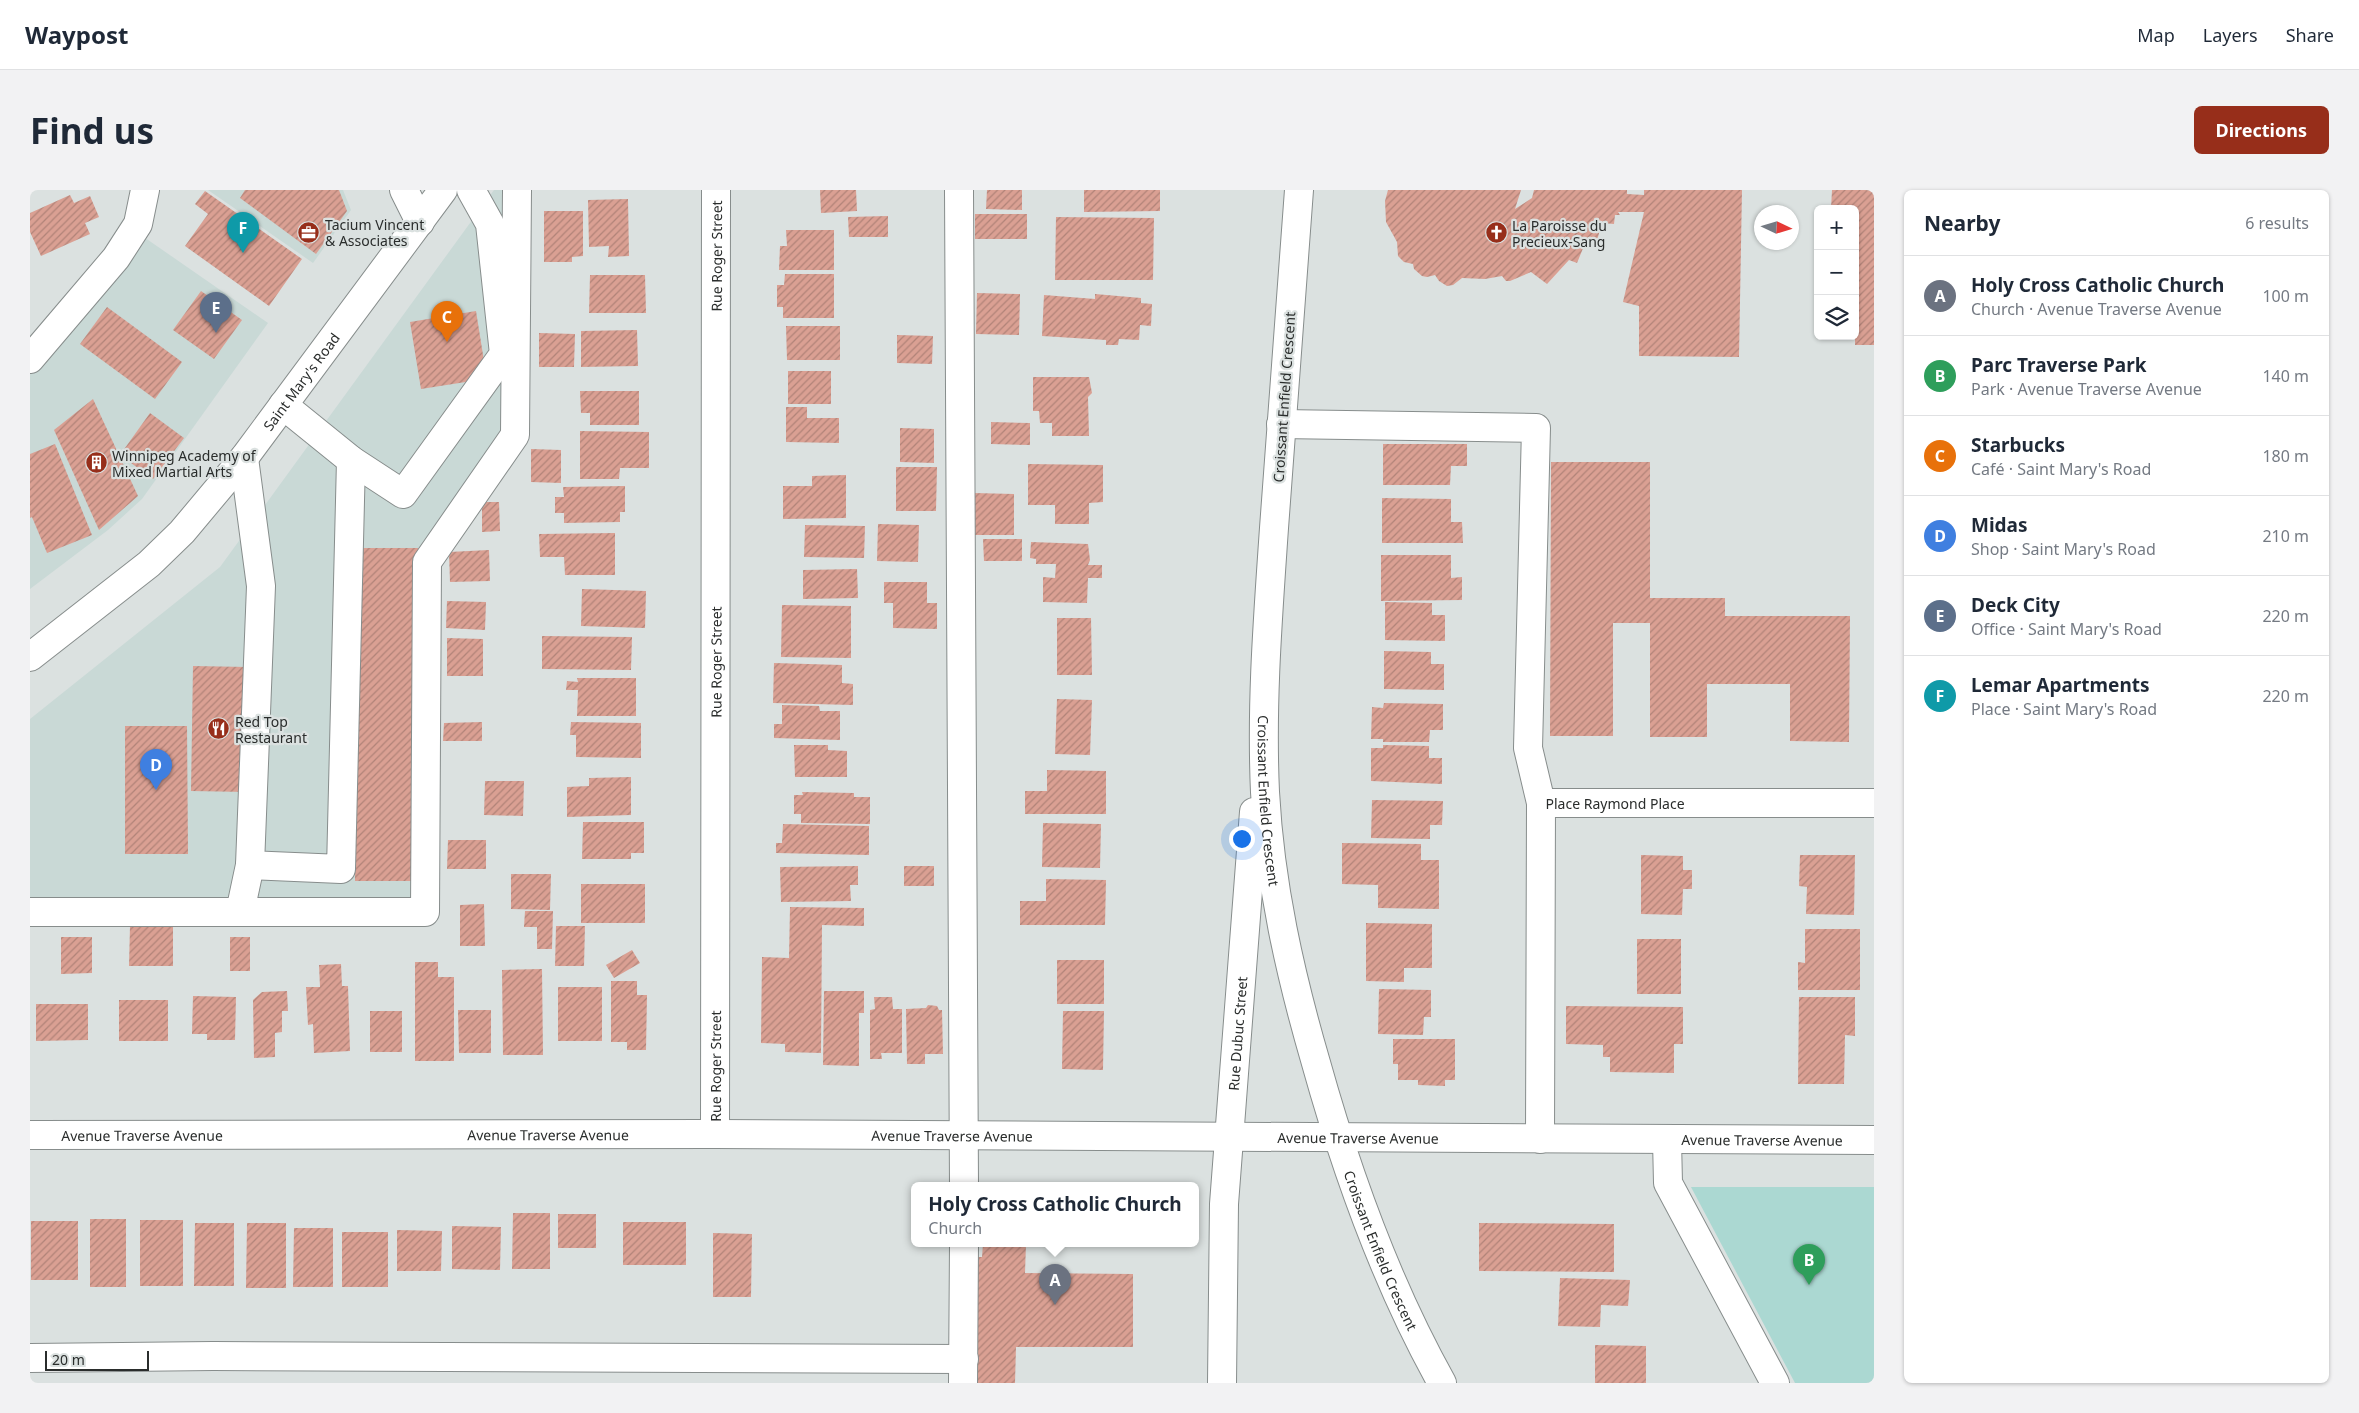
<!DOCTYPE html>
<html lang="en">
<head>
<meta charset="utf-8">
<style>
	:root { --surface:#fff; --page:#f2f2f3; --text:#1f2937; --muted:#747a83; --line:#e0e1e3; --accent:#972e1a }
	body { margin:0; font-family:"Noto Sans",sans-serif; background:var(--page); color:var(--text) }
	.controls { position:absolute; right:15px; top:15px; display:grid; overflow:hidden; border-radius:8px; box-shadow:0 1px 4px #0004 }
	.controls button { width:45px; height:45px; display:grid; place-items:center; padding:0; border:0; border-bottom:1px solid var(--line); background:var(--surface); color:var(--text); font:25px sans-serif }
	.compass { position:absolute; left:1724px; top:15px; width:45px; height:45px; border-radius:50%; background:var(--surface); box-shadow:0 1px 4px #0004; rotate:94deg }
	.scale { position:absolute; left:15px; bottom:12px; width:104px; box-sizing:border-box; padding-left:5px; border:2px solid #2a2d2c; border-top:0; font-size:14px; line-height:18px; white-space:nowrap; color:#2a2d2c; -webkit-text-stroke:4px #dbe1e0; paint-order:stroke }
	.you { position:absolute; left:1211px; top:648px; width:18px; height:18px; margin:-12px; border:4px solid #fff; border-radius:50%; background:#1a73e8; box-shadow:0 0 0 8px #1a73e833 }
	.badge { display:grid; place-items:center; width:32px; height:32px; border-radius:50%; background:var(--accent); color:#fff; font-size:16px; font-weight:700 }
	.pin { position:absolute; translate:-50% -41px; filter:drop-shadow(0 1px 2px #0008) }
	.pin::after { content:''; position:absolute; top:26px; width:18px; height:15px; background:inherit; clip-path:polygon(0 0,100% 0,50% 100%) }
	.popup { position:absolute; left:881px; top:992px; width:288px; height:65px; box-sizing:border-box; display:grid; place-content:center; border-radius:8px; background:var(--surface); filter:drop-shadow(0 1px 4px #0005); font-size:16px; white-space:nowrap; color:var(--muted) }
	.popup b { font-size:19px; color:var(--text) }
	.popup::after { content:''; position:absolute; left:50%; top:100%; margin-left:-10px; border:10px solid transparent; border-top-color:var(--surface) }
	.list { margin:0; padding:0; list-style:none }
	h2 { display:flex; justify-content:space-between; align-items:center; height:65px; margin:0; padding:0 20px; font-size:21px }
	h2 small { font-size:16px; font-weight:400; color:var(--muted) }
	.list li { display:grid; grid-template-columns:32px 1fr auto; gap:15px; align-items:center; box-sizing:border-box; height:80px; padding:0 20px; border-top:1px solid var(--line) }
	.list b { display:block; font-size:19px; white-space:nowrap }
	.list p { margin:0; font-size:16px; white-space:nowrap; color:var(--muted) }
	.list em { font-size:16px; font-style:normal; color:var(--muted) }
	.icon { flex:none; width:28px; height:28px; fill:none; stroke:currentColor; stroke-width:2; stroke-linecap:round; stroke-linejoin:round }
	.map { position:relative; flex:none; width:1844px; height:1193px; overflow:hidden; border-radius:8px }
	header { display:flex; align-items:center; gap:30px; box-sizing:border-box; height:70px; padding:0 25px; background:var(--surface); border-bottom:1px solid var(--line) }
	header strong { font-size:24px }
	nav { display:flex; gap:28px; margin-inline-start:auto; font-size:18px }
	.intro { display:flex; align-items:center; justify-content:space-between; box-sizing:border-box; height:120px; padding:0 30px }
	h1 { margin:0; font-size:35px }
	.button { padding:12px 22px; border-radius:8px; background:var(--accent); color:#fff; font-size:18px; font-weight:700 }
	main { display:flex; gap:30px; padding:0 30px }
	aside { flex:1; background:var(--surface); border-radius:8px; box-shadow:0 1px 4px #0004 }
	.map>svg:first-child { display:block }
	.built { fill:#c9d9d6 }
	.park { fill:#abd8d2 }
	.building { fill:url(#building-hatch) }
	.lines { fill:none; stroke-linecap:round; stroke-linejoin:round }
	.minor-casing { stroke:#878d8c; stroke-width:30 }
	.highway-casing { stroke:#878d8c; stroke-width:30 }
	.minor { stroke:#fff; stroke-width:28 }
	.highway { stroke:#fff; stroke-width:28 }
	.labels { text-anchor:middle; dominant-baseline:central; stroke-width:4.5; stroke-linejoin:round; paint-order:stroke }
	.poi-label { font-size:14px; fill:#2a2d2c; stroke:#dbe1e0; text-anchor:start }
	.street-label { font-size:14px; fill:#2a2d2c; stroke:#dbe1e0 }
</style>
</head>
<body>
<header>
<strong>Waypost</strong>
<nav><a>Map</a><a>Layers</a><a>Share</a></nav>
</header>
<div class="intro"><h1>Find us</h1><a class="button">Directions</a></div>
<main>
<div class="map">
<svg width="1844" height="1193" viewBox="0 0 1844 1193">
	<defs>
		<pattern id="building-hatch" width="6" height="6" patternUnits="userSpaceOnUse" patternTransform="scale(1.25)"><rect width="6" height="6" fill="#daa093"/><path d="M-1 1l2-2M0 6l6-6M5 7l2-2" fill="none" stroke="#b18378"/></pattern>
	</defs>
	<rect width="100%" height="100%" fill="#dbe1e0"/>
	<!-- built -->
	<g class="built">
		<path d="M178,0H313L321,20L283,73Z"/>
		<path d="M464,0H484L483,243L394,370L392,719L0,717V529L190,377Z"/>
		<path d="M108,43L238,133L112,309L78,340L0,399V173Z"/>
	</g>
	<!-- park -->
	<path class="park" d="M1661,997H1844V1193H1765Z"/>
	<!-- building -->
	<g class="building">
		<path d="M215,0H309L317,21L286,64L210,8Z"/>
		<path d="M790,0H826L827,21L791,23Z"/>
		<path d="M957,0H992V20L956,19Z"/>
		<path d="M1054,0H1130V21L1054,22Z"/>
		<path d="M1358,0H1491L1485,19L1502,8L1504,0H1597V4L1614,5V0H1712L1709,167L1609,166V116L1593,112L1614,22H1588L1590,25H1585L1584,34L1572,33L1566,54L1556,51L1547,73L1539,70L1517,94L1501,82L1480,91H1476L1472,86L1455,89L1432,88L1423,95L1417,96L1409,91L1405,85L1397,87L1392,86L1384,79L1383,74L1374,72L1368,66L1367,52L1356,32L1355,11Z"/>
		<path d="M1802,0H1844V155H1825V19H1801Z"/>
		<path d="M175,1L272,69L239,116L155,56L178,24L165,14Z"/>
		<path d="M40,5L44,13L60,6L69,27L55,33L60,44L11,66L0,42V23Z"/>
		<path d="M598,9L599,66L578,67L579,56L559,57L558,10Z"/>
		<path d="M514,21H553V66L542,67V72H514Z"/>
		<rect x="945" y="24" width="52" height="25"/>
		<path d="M858,26V47H819L818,27Z"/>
		<path d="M1026,27L1124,28L1123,90H1025Z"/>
		<path d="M756,40H804V80H749L750,56H757Z"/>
		<path d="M755,84H804V128H753V117H747V95H754Z"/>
		<path d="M560,85H615L616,123H559Z"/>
		<path d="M171,101L212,130L184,169L143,140Z"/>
		<path d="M947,103L990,104L989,145L946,144Z"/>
		<path d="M1065,104L1111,108V113L1122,114L1121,136L1110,135L1109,150L1089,149L1088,155H1076V150L1012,146L1014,105L1065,109Z"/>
		<path d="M77,117L152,172L125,209L50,154Z"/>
		<path d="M446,121L454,171L442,191L391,199L380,132Z"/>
		<path d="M756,136H810V170H757Z"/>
		<path d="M607,140L608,176L551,177V141Z"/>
		<path d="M509,143L545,144L544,177H509Z"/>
		<path d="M867,145L903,146L902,174L867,173Z"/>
		<rect x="758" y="181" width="43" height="33"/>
		<path d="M1003,187H1059L1062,203L1058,207L1059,246H1022V233H1010L1009,221H1003Z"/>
		<path d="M550,201H609V235H560V223H551Z"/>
		<path d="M63,209L108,306L69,340L24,240Z"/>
		<path d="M756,217H777V228H809V253L756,252Z"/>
		<path d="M120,223L154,248L123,289L90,265Z"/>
		<path d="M961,232L1000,233V255L961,254Z"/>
		<path d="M870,238L904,239V273L870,272Z"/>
		<path d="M550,241L619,242V278H590L589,289H550Z"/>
		<path d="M25,254L62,345L17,363L2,327L0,328V264Z"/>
		<path d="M1353,254H1437V276H1421L1420,295H1353Z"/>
		<path d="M501,259L531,260V293L501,292Z"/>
		<path d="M1521,272H1620V408H1695V426H1820L1819,552L1760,551V494H1677V547H1620V433H1583V546H1520Z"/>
		<path d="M998,274L1073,275V312L1059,313V334H1025V315H998Z"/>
		<path d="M866,277H907L906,321H866Z"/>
		<path d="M816,285V328L753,329V296H782V286Z"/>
		<path d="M595,296V322H590V332L534,333V323H525V307H534L533,297Z"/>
		<path d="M944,303L984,304V345H944Z"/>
		<path d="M1352,308L1421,309V332H1432L1433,353H1352Z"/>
		<path d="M452,312H469L470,341L452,342Z"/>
		<path d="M848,334L889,335L888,372L847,371Z"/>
		<path d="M775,335L835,336L834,368L774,367Z"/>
		<path d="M585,343V385H535L534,367H510L509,344Z"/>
		<path d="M953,349H992V371H954Z"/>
		<path d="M1001,352L1058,354L1060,370L1058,375H1072V388H1058L1057,413L1013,412V387L1025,388L1026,374H1006V369L1000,368Z"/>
		<path d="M328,358H388L385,691H325Z"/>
		<path d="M459,360L460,391L420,392L419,362Z"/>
		<path d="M1351,365H1421V388L1432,387V410L1351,411Z"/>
		<path d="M827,379L828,408L773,409V380Z"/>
		<path d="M854,392H897V413H907V439L863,438V413H854Z"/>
		<path d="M552,399L616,401L615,438L551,436Z"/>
		<path d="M417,411L456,412L455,440L416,438Z"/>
		<path d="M1355,412L1402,413V425H1415V451L1355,450Z"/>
		<path d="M752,415L821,416V468L751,467Z"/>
		<path d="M1027,428H1061L1062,485H1027Z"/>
		<path d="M512,446L602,447L601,480L512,479Z"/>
		<path d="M417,448L453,449V486H417Z"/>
		<path d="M1354,461L1401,462V474H1414V500L1354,499Z"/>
		<path d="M744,473L812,475V493L823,494V515L743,513Z"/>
		<path d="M163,476L218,477L216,602L161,601Z"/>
		<path d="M547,488H606V526H547L548,500H536L537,491L548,492Z"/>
		<path d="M1027,509L1062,510L1060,565L1025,564Z"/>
		<path d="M1354,513L1413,514V540H1400L1399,552H1353V549H1341L1342,517L1353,518Z"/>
		<path d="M752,515L789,516L790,521H810V550L744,548V534H752Z"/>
		<path d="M452,532V551H413L414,533Z"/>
		<path d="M541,532L611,533V568L546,567V545H540Z"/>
		<path d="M95,536H157L158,664H95Z"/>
		<path d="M764,555H798V560L817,561V587H765Z"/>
		<path d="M1353,555L1399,556V568H1412V594L1341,591V558H1353Z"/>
		<path d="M1017,580L1076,581V624H995V601H1017Z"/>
		<path d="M601,587V625L537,627V597L559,596V588Z"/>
		<path d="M455,591H494L493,626L454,625Z"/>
		<path d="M772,602L824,603V607H840V634L771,633V624H764V605H773Z"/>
		<path d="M1342,610L1413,611L1412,635H1400V649L1341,648Z"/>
		<path d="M553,632H614V663H601V669H552Z"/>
		<path d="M1013,633L1071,634L1070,678L1012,677Z"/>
		<path d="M753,634L839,636V665L746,663V653H752Z"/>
		<path d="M418,650H456V679H417Z"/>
		<path d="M1312,653L1391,654V670H1409V719L1348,718V695L1312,694Z"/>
		<path d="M1611,665L1653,666V680H1662V699H1653L1652,725L1611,724Z"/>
		<path d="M1770,665H1825L1824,725L1776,724L1777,697L1769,696Z"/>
		<path d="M828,676V695H820L821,711L751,712L750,677Z"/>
		<rect x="874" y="676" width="30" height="20"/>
		<path d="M481,684H521L520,720L481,719Z"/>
		<path d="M1016,689L1076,690L1075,735H990V711H1016Z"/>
		<rect x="551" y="694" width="64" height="39"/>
		<path d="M454,714L455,756H430V715Z"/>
		<path d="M760,717L834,718V736L792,735L791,863L755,862V854L731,853L732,767L759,768Z"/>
		<path d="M495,721H523L522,759H507V737H494Z"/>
		<path d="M1336,733L1402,734V778H1374V792L1336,791Z"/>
		<path d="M100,736L143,737V776H99Z"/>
		<path d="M526,736H555L554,776H525Z"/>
		<path d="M1775,739H1830V800H1768V772L1775,773Z"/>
		<path d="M31,747H62V783L31,784Z"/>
		<rect x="200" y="747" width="20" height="34"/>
		<rect x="1607" y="749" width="44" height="55"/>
		<path d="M602,760L610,773L584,788L576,775Z"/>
		<rect x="1027" y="770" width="47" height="44"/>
		<path d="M385,772H408V787H424V871H385Z"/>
		<path d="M311,774L312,796H318L320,861L284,863L283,834L278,835L276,797H290L289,775Z"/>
		<path d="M512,779L513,865H473L472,780Z"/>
		<path d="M581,791H607V805H617L616,860H597V852H581Z"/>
		<rect x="528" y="797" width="44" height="54"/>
		<path d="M1349,799L1401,800V827H1394L1393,845L1348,844Z"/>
		<path d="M257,801L258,821H252V842L245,843V867L224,868L223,810L232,802Z"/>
		<path d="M794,801H834V823H829V876L793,875Z"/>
		<path d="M163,806L206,807L205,850H177V844H162Z"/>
		<path d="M844,807H862L863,819H872V863H851L852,869H840V820L845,819Z"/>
		<path d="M1769,807H1825V846L1815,845L1814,894H1768Z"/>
		<rect x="89" y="810" width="49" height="41"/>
		<path d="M6,814H58V850L6,851Z"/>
		<path d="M898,815L907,816L909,820H912L913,864H895V874H877L876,819L896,818Z"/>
		<path d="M1536,816L1653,817V854H1644V883L1580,882V867H1573V855L1536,854Z"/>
		<path d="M428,820H461V863H429Z"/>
		<rect x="340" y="821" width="32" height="41"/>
		<path d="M1033,821H1074L1073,880L1032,879Z"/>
		<path d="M1363,849H1425V890H1415V896L1388,895V890H1368V874H1363Z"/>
		<path d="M483,1023H520V1079H482Z"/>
		<rect x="528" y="1024" width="38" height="34"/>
		<rect x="60" y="1029" width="36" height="68"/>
		<rect x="110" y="1030" width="43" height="66"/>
		<rect x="1" y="1031" width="47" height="59"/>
		<rect x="593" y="1032" width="63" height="43"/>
		<path d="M165,1033H204V1096H164Z"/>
		<path d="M217,1033H256V1098H216Z"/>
		<path d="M1449,1033L1584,1034V1082L1449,1081Z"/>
		<path d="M422,1036L471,1037L470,1080L422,1079Z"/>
		<path d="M264,1038H303V1097H263Z"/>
		<path d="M367,1040L412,1041L411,1081H367Z"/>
		<rect x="312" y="1042" width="46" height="55"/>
		<path d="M683,1043L722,1044L721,1107H683Z"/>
		<path d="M953,1054H996L995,1083L1103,1084V1157H986L985,1193H942L947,1067H952Z"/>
		<path d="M1530,1088L1600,1090L1598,1116L1571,1115L1570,1137L1528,1136Z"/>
		<path d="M1565,1155L1616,1156V1193H1565Z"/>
	</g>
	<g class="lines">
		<defs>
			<g id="minor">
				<path d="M374,0L390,32"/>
				<path d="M929,0L934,996"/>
				<path id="s1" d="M1269,0C1260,112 1252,225 1244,338C1238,426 1231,513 1235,602C1240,695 1260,784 1286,873C1317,984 1356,1093 1412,1193"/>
				<path d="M0,169L86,68L108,34L115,0"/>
				<path d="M253,215L321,270L373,304L474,164L460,34L441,0"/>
				<path d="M1251,234L1506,238L1498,558L1511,613"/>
				<path d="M214,268L231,396L220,675L311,679L321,270"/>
				<path d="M0,722H395L397,372L485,245L487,0"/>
				<path d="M210,722L220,675"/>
				<path id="s2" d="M685,944L686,0"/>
				<path id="s3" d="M0,945L685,944L1844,950"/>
				<path id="s4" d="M1510,949L1511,613H1844"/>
				<path d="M1637,950L1638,993L1745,1193"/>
				<path d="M0,1168L183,1166L934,1169"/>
				<path d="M933,1193L934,1054"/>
				<path id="s5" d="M1192,1193L1194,1014L1224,622"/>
			</g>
			<g id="highway">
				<path id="s6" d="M0,467L119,374L152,342L214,268L413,0"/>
			</g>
		</defs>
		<!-- minor casing -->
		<use href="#minor" class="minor-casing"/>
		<!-- highway casing -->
		<use href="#highway" class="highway-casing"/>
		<!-- minor -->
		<use href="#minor" class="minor"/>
		<!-- highway -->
		<use href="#highway" class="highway"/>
	</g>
	<!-- icons -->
	<defs>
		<symbol id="office-disc" viewBox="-11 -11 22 22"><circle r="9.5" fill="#972e1a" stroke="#dbe1e0"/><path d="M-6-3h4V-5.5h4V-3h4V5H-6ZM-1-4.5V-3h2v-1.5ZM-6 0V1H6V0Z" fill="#fff"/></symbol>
		<symbol id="church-disc" viewBox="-11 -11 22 22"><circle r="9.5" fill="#972e1a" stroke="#dbe1e0"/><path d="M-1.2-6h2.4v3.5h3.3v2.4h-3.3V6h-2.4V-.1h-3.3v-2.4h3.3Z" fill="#fff"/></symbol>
		<symbol id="building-disc" viewBox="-11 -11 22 22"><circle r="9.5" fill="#972e1a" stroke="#dbe1e0"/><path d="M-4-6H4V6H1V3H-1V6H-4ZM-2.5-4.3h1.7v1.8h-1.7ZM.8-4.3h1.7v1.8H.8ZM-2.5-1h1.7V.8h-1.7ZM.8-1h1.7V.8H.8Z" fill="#fff"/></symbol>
		<symbol id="restaurant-disc" viewBox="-11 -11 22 22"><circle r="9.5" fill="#972e1a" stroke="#dbe1e0"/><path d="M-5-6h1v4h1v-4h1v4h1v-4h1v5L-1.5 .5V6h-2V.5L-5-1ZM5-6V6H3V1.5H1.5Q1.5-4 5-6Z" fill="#fff"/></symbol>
	</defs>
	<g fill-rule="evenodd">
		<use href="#office-disc" x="266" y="30" width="25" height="25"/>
		<use href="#church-disc" x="1454" y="30" width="25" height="25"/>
		<use href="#building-disc" x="54" y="260" width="25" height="25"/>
		<use href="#restaurant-disc" x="176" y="526" width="25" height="25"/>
	</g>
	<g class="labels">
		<!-- poi labels -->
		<g class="poi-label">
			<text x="295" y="34">Tacium Vincent<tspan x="295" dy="16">&amp; Associates</tspan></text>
			<text x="1482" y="35">La Paroisse du<tspan x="1482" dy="16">Precieux-Sang</tspan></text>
			<text x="82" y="265">Winnipeg Academy of<tspan x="82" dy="16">Mixed Martial Arts</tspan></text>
			<text x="205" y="531">Red Top<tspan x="205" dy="16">Restaurant</tspan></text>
		</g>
		<!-- street labels -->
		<g class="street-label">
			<text stroke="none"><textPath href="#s2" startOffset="878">Rue Roger Street</textPath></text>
			<text stroke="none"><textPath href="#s6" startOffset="389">Saint Mary's Road</textPath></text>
			<text transform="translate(1254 207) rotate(-86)">Croissant Enfield Crescent</text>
			<text stroke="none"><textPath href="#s2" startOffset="472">Rue Roger Street</textPath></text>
			<text stroke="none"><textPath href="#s1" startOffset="612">Croissant Enfield Crescent</textPath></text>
			<text stroke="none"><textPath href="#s4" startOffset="410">Place Raymond Place</textPath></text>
			<text stroke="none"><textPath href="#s5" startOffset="350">Rue Dubuc Street</textPath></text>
			<text stroke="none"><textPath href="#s2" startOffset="68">Rue Roger Street</textPath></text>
			<text stroke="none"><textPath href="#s3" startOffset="518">Avenue Traverse Avenue</textPath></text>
			<text stroke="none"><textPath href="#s3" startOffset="112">Avenue Traverse Avenue</textPath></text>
			<text stroke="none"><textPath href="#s3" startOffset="922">Avenue Traverse Avenue</textPath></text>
			<text stroke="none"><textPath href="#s3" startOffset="1328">Avenue Traverse Avenue</textPath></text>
			<text stroke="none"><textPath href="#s3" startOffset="1732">Avenue Traverse Avenue</textPath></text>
			<text stroke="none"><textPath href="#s1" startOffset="1078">Croissant Enfield Crescent</textPath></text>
		</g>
	</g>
</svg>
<div class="controls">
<button>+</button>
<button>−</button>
<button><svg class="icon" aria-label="layers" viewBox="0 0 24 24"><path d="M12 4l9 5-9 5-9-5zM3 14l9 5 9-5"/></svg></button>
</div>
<svg class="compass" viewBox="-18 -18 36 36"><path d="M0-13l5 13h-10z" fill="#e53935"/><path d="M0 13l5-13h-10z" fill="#747a83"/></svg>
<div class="scale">20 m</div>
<div class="you"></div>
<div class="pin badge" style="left:1025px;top:1115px;background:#6b7280">A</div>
<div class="popup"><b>Holy Cross Catholic Church</b>Church</div>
<div class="pin badge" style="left:1779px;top:1095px;background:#2e9e5b">B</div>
<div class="pin badge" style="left:417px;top:152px;background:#e8710a">C</div>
<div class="pin badge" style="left:126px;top:600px;background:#3f7fe0">D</div>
<div class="pin badge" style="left:186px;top:143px;background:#5c6f8a">E</div>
<div class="pin badge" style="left:213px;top:63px;background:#0f9aa8">F</div>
</div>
<aside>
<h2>Nearby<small>6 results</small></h2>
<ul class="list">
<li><span class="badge" style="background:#6b7280">A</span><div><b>Holy Cross Catholic Church</b><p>Church · Avenue Traverse Avenue</p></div><em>100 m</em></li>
<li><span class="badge" style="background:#2e9e5b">B</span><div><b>Parc Traverse Park</b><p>Park · Avenue Traverse Avenue</p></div><em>140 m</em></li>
<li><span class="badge" style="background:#e8710a">C</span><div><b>Starbucks</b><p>Café · Saint Mary's Road</p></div><em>180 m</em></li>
<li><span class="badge" style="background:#3f7fe0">D</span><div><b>Midas</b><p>Shop · Saint Mary's Road</p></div><em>210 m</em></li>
<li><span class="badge" style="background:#5c6f8a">E</span><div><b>Deck City</b><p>Office · Saint Mary's Road</p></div><em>220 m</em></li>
<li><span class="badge" style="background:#0f9aa8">F</span><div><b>Lemar Apartments</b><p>Place · Saint Mary's Road</p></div><em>220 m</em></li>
</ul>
</aside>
</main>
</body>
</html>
